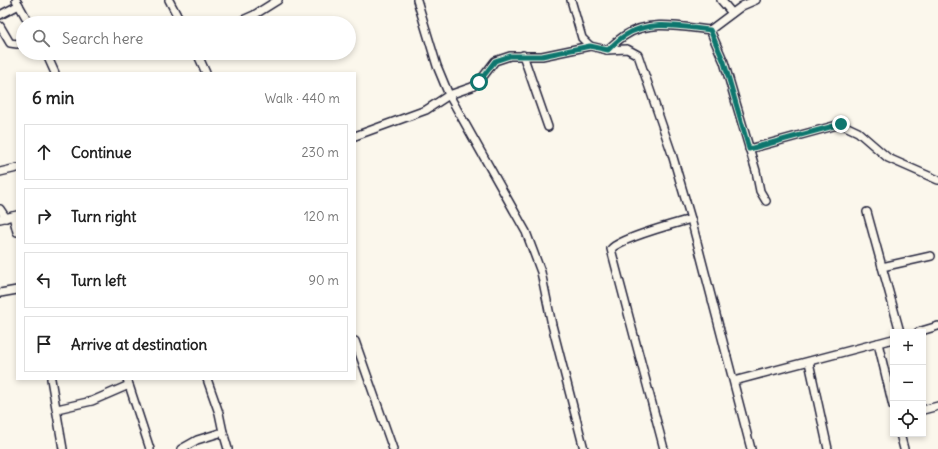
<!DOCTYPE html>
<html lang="en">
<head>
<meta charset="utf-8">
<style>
	:root { --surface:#fff; --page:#f2f2f2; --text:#222; --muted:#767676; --line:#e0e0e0 }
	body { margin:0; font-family:Delius,sans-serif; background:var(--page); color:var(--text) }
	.controls { position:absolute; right:12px; bottom:12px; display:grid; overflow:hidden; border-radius:0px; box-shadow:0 2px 6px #0003 }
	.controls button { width:36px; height:36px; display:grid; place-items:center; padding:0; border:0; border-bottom:1px solid var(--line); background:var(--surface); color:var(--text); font:20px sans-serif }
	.stop { position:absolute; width:12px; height:12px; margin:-9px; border:3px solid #0f766e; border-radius:50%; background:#fff }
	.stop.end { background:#0f766e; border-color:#fff; box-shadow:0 1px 4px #0008 }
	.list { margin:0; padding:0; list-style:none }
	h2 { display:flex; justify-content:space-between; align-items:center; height:52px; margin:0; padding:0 16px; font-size:17px }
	h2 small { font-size:13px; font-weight:400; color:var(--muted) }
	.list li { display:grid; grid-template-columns:26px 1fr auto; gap:12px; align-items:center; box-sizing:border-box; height:56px; margin:0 8px 8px; padding:0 8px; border:1px solid var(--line); border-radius:0px }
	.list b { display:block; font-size:15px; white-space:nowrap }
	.list em { font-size:13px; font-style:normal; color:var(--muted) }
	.icon { flex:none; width:22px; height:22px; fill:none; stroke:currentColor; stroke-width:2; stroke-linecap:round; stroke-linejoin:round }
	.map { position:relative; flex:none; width:938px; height:449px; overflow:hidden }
	.search { position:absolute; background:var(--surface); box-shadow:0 2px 6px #0003; left:16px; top:16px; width:340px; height:44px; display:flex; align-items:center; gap:10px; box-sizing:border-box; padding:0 14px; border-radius:22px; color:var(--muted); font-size:15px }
	.panel { position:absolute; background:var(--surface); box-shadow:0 2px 6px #0003; left:16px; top:72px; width:340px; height:308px; border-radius:0px }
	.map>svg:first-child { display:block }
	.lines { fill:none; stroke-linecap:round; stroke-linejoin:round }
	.minor-casing { stroke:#22223b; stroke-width:10 }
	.minor { stroke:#fbf7ec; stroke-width:7 }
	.route { stroke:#0f766e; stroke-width:5 }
</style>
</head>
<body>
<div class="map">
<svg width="938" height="449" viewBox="0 0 938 449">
	<rect width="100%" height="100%" fill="#fbf7ec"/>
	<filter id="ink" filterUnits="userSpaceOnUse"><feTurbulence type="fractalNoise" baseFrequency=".025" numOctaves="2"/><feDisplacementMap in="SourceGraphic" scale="8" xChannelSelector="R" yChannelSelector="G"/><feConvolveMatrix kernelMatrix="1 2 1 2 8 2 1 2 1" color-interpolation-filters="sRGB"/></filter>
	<g filter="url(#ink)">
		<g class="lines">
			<defs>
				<g id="minor">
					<path d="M16,0L29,23"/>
					<path d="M169,0L181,23"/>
					<path d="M571,0L582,38L590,46"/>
					<path d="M721,0L732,13"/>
					<path d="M0,15L19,5"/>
					<path d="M236,23L254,15L278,0"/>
					<path d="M0,26L10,43L17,44L23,40"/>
					<path d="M710,30L724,62L756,171L760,191L766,201"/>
					<path d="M607,50C613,45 618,40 624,36C649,19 682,27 710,30L742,6L756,0"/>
					<path d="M46,53L55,73"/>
					<path d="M197,53L206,73"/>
					<path d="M523,55L548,127"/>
					<path d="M355,136L426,110L449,95L437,66L417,0"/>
					<path d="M749,149L841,124L858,132L888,158L938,180"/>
					<path d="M0,172L17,168"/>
					<path d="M0,209L6,218"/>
					<path d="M867,212L900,332"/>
					<path d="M13,216L17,232"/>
					<path d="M0,219L17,215"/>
					<path d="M882,267L931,256"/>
					<path d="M0,293L17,290"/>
					<path d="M918,332L938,326"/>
					<path d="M355,341L393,449"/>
					<path d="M878,343L893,406"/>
					<path d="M809,362L828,449"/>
					<path d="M51,379L63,449"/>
					<path d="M127,379L150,449"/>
					<path d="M207,379L219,413L223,432"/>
					<path d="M734,381L893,339"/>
					<path d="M57,409L92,401L129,385"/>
					<path d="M923,410L938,406"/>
					<path d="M900,434L904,449"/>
					<path d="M181,449L197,440L223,432L228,449"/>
					<path d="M584,449L552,325L541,272L526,232L449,95L472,87L479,82L495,61L510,56H542L590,46L607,50L627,49L638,55L672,154L691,219L751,449"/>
					<path d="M664,449L611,249C621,238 674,224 691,219"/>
				</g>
			</defs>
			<!-- minor casing -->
			<use href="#minor" class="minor-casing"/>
			<!-- minor -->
			<use href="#minor" class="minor"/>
		</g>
	</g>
	<g class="lines" filter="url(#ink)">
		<!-- route -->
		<path class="route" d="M479,82L495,61L510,56H542L590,46L608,50C613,45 618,40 624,36C649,19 682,27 710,30L724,62L749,149L841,124"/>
	</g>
</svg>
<div class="controls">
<button>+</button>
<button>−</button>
<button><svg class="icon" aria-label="locate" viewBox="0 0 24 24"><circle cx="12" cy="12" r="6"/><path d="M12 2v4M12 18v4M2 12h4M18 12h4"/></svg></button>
</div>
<div class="stop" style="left:479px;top:82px"></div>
<div class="stop end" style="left:841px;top:124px"></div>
<div class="search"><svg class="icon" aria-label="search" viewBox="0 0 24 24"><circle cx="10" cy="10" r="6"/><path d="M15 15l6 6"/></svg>Search here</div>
<section class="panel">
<h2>6 min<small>Walk · 440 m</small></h2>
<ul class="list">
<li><svg class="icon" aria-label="ahead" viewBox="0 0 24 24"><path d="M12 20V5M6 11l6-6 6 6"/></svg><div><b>Continue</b></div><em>230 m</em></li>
<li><svg class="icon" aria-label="right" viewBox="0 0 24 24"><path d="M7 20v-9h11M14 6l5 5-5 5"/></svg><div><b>Turn right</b></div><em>120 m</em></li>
<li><svg class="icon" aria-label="left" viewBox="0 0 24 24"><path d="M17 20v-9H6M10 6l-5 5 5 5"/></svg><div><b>Turn left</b></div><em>90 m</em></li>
<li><svg class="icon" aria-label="arrive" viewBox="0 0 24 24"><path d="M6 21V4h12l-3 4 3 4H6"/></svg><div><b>Arrive at destination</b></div></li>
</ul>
</section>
</div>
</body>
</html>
